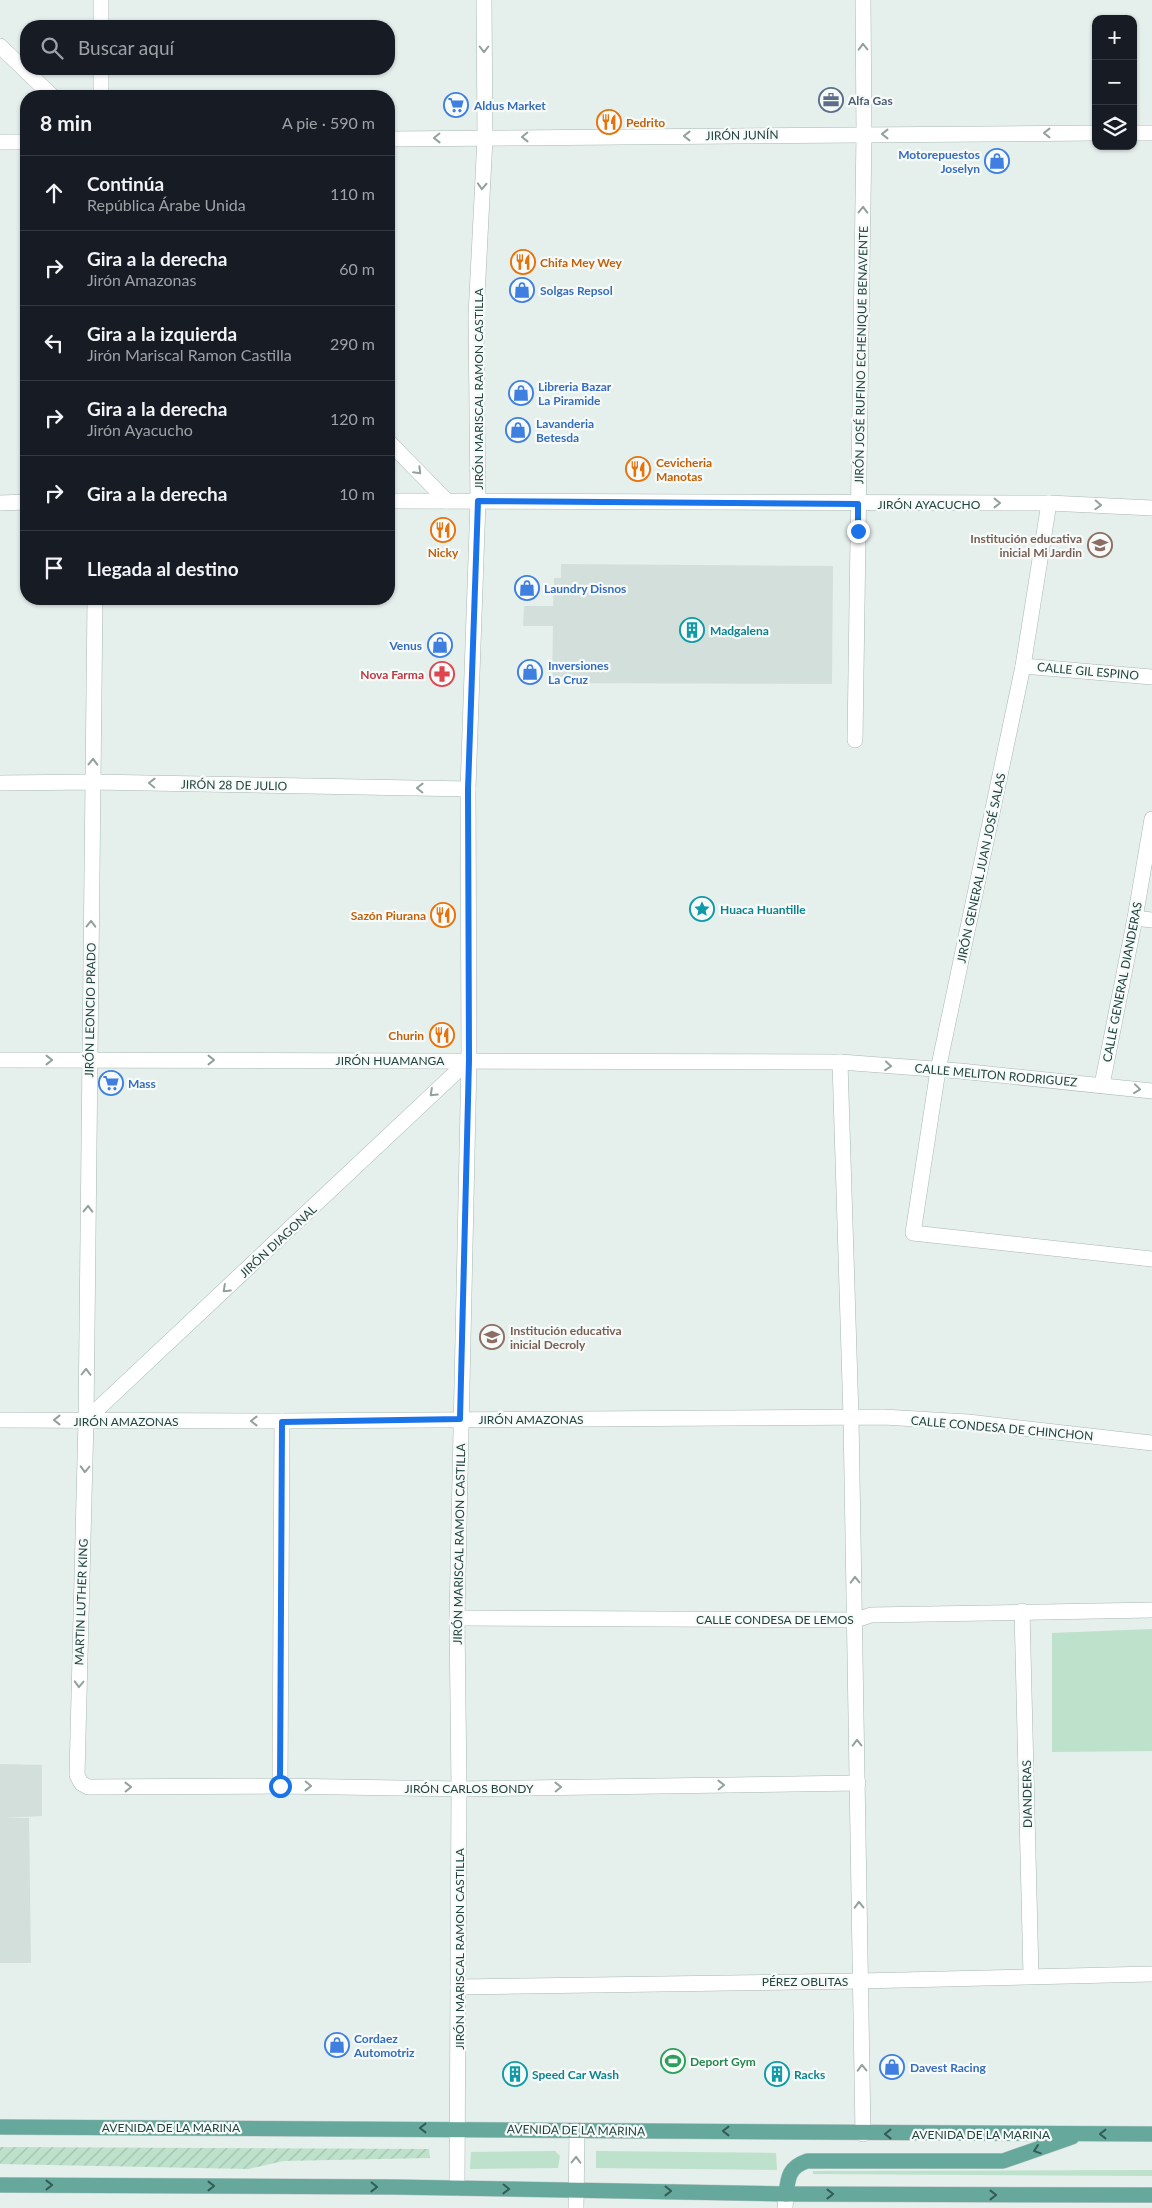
<!DOCTYPE html>
<html lang="es">
<head>
<meta charset="utf-8">
<style>
	:root { --surface:#171b24; --page:#242831; --text:#f1f3f6; --muted:#9ea1a6; --line:#363941 }
	body { margin:0; font-family:Lato,sans-serif; background:var(--page); color:var(--text) }
	.controls { position:absolute; right:15px; top:15px; display:grid; overflow:hidden; border-radius:10px; box-shadow:0 1px 4px #0004 }
	.controls button { width:45px; height:45px; display:grid; place-items:center; padding:0; border:0; border-bottom:1px solid var(--line); background:var(--surface); color:var(--text); font:25px sans-serif }
	.stop { position:absolute; width:15px; height:15px; margin:-11px; border:4px solid #1a73e8; border-radius:50%; background:#fff }
	.stop.end { background:#1a73e8; border-color:#fff; box-shadow:0 1px 5px #0008 }
	.list { margin:0; padding:0; list-style:none }
	h2 { display:flex; justify-content:space-between; align-items:center; height:65px; margin:0; padding:0 20px; font-size:21px }
	h2 small { font-size:16px; font-weight:400; color:var(--muted) }
	.list li { display:grid; grid-template-columns:32px 1fr auto; gap:15px; align-items:center; box-sizing:border-box; height:75px; padding:0 20px; border-top:1px solid var(--line) }
	.list b { display:block; font-size:19px; white-space:nowrap }
	.list p { margin:0; font-size:16px; white-space:nowrap; color:var(--muted) }
	.list em { font-size:16px; font-style:normal; color:var(--muted) }
	.icon { flex:none; width:28px; height:28px; fill:none; stroke:currentColor; stroke-width:2; stroke-linecap:round; stroke-linejoin:round }
	.map { position:relative; flex:none; width:1152px; height:2208px; overflow:hidden }
	.search { position:absolute; background:var(--surface); box-shadow:0 1px 4px #0004; left:20px; top:20px; width:375px; height:55px; display:flex; align-items:center; gap:12px; box-sizing:border-box; padding:0 18px; border-radius:20px; color:var(--muted); font-size:19px }
	.panel { position:absolute; background:var(--surface); box-shadow:0 1px 4px #0004; left:20px; top:90px; width:375px; height:515px; border-radius:20px }
	.map>svg:first-child { display:block }
	.built { fill:#d3dfdb }
	.green { fill:#bde1ca }
	.garden { fill:url(#garden-furrows) }
	.lines { fill:none; stroke-linecap:round; stroke-linejoin:round }
	.minor-casing { stroke:#a7b8b3; stroke-width:16 }
	.major-casing { stroke:#c1cac9; stroke-width:16 }
	.minor { stroke:#fff; stroke-width:15 }
	.major { stroke:#67a89c; stroke-width:15 }
	.oneway { stroke:#90a19e }
	.oneway2 { stroke:#335c55 }
	.route { stroke:#1a73e8; stroke-width:6 }
	.labels { text-anchor:middle; dominant-baseline:central; stroke-width:4.5; stroke-linejoin:round; paint-order:stroke }
	.service-label { font-size:12px; font-weight:bold; fill:#4e5e75; stroke:#f6fbf9; text-anchor:start }
	.shop-label { font-size:12px; font-weight:bold; fill:#366cbe; stroke:#f6fbf9; text-anchor:start }
	.food-label { font-size:12px; font-weight:bold; fill:#c56008; stroke:#f6fbf9; text-anchor:start }
	.street-label { font-size:12px; fill:#22433d; stroke:#f6fbf9 }
	.education-label { font-size:12px; font-weight:bold; fill:#785e54; stroke:#f6fbf9; text-anchor:end }
	.culture-label { font-size:12px; font-weight:bold; fill:#0d838f; stroke:#f6fbf9; text-anchor:start }
	.health-label { font-size:12px; font-weight:bold; fill:#be3a42; stroke:#f6fbf9; text-anchor:end }
	.leisure-label { font-size:12px; font-weight:bold; fill:#27864d; stroke:#f6fbf9; text-anchor:start }
</style>
</head>
<body>
<div class="map">
<svg width="1152" height="2208" viewBox="0 0 1152 2208">
	<defs>
		<pattern id="garden-furrows" width="10" height="10" patternUnits="userSpaceOnUse" patternTransform="scale(1.25)"><rect width="10" height="10" fill="#bde1ca"/><path d="M-1 1l2-2M0 10L10 0M9 11l2-2" fill="none" stroke="#a2c2ae"/></pattern>
	</defs>
	<rect width="100%" height="100%" fill="#e5efeb"/>
	<!-- built -->
	<g class="built">
		<path d="M561,564L833,566L832,684L552,683L553,626H523L524,606H553L554,578H561Z"/>
		<path d="M0,1764L42,1765V1816L4,1818H29L31,1963H0Z"/>
	</g>
	<!-- green -->
	<g class="green">
		<path d="M1152,1629V1751L1052,1752V1633Z"/>
		<path d="M555,2151L560,2156L558,2168L470,2169L471,2152Z"/>
		<path d="M596,2151L776,2153L777,2170L596,2168Z"/>
		<path d="M1152,2170V2176L813,2174V2171Z"/>
	</g>
	<!-- garden -->
	<path class="garden" d="M0,2147L429,2149L430,2158L283,2161L249,2169L0,2164Z"/>
	<g class="lines">
		<defs>
			<g id="minor">
				<path d="M101,26V0"/>
				<path d="M0,46L52,96"/>
				<path d="M101,96V69"/>
				<path d="M1133,133H1152"/>
				<path d="M389,139L1096,133"/>
				<path d="M0,142H26"/>
				<path d="M389,442L447,501"/>
				<path d="M389,501L1049,503L1152,508"/>
				<path d="M0,503L26,502"/>
				<path d="M1049,503L1023,666L938,1070L913,1233L1152,1259"/>
				<path d="M95,599L86,1420L77,1775L81,1783L88,1787L280,1786L459,1789L858,1783"/>
				<path d="M1023,666L1152,677"/>
				<path d="M855,740L864,134L863,0"/>
				<path d="M0,783L93,782L468,789"/>
				<path d="M1135,918L1152,920"/>
				<path d="M0,1060L840,1062L960,1071L1152,1091"/>
				<path d="M840,1062L851,1417L863,2134"/>
				<path d="M1102,1085L1135,918L1152,819"/>
				<path d="M0,1420L282,1421L883,1417L968,1422L1152,1443"/>
				<path d="M86,1420L469,1060"/>
				<path d="M1022,1611L1031,1976"/>
				<path d="M457,1618L856,1620L871,1615L1152,1610"/>
				<path d="M280,1786L282,1421"/>
				<path d="M458,1987L860,1981L1152,1974"/>
				<path d="M457,2188L459,1789L457,1618L469,1060L468,789L478,501L476,316L485,138L484,0"/>
				<path d="M576,2208L577,2130"/>
				<path d="M785,2208L786,2194"/>
			</g>
			<g id="major">
				<path d="M0,2127C384,2128 768,2133 1152,2134"/>
				<path d="M0,2185L394,2187L786,2194L1152,2195"/>
				<path d="M786,2194C788,2177 789,2167 807,2161H1003L1072,2137"/>
			</g>
		</defs>
		<!-- minor casing -->
		<use href="#minor" class="minor-casing"/>
		<!-- major casing -->
		<use href="#major" class="major-casing"/>
		<!-- minor -->
		<use href="#minor" class="minor"/>
		<!-- major -->
		<use href="#major" class="major"/>
	</g>
	<!-- one-way arrows -->
	<defs><path id="oneway-chevron" d="M-2-3.5L2.5 0L-2 3.5" fill="none" stroke-width="1.6" stroke-linecap="round" stroke-linejoin="round" transform="scale(1.25)"/></defs>
	<g class="oneway">
		<use href="#oneway-chevron" transform="translate(863 47) rotate(-91)"/>
		<use href="#oneway-chevron" transform="translate(484 49) rotate(90)"/>
		<use href="#oneway-chevron" transform="translate(1047 133) rotate(180)"/>
		<use href="#oneway-chevron" transform="translate(885 134) rotate(180)"/>
		<use href="#oneway-chevron" transform="translate(687 136) rotate(-180)"/>
		<use href="#oneway-chevron" transform="translate(525 137) rotate(179)"/>
		<use href="#oneway-chevron" transform="translate(437 138) rotate(179)"/>
		<use href="#oneway-chevron" transform="translate(482 186) rotate(93)"/>
		<use href="#oneway-chevron" transform="translate(863 210) rotate(-89)"/>
		<use href="#oneway-chevron" transform="translate(418 471) rotate(45)"/>
		<use href="#oneway-chevron" transform="translate(997 503)"/>
		<use href="#oneway-chevron" transform="translate(1098 505) rotate(3)"/>
		<use href="#oneway-chevron" transform="translate(93 762) rotate(-89)"/>
		<use href="#oneway-chevron" transform="translate(152 783) rotate(-179)"/>
		<use href="#oneway-chevron" transform="translate(420 788) rotate(-179)"/>
		<use href="#oneway-chevron" transform="translate(91 924) rotate(-89)"/>
		<use href="#oneway-chevron" transform="translate(49 1060)"/>
		<use href="#oneway-chevron" transform="translate(211 1060)"/>
		<use href="#oneway-chevron" transform="translate(888 1066) rotate(5)"/>
		<use href="#oneway-chevron" transform="translate(1137 1089) rotate(7)"/>
		<use href="#oneway-chevron" transform="translate(433 1093) rotate(137)"/>
		<use href="#oneway-chevron" transform="translate(88 1209) rotate(-89)"/>
		<use href="#oneway-chevron" transform="translate(226 1289) rotate(137)"/>
		<use href="#oneway-chevron" transform="translate(86 1372) rotate(-89)"/>
		<use href="#oneway-chevron" transform="translate(57 1420) rotate(-180)"/>
		<use href="#oneway-chevron" transform="translate(254 1421) rotate(-180)"/>
		<use href="#oneway-chevron" transform="translate(85 1469) rotate(92)"/>
		<use href="#oneway-chevron" transform="translate(855 1580) rotate(-91)"/>
		<use href="#oneway-chevron" transform="translate(79 1684) rotate(92)"/>
		<use href="#oneway-chevron" transform="translate(857 1743) rotate(-91)"/>
		<use href="#oneway-chevron" transform="translate(721 1785) rotate(-1)"/>
		<use href="#oneway-chevron" transform="translate(308 1786) rotate(1)"/>
		<use href="#oneway-chevron" transform="translate(128 1787) rotate(-1)"/>
		<use href="#oneway-chevron" transform="translate(558 1787) rotate(-1)"/>
		<use href="#oneway-chevron" transform="translate(859 1905) rotate(-91)"/>
		<use href="#oneway-chevron" transform="translate(862 2068) rotate(-91)"/>
		<use href="#oneway-chevron" transform="translate(576 2160) rotate(-89)"/>
	</g>
	<g class="oneway2">
		<use href="#oneway-chevron" transform="translate(423 2128) rotate(180)"/>
		<use href="#oneway-chevron" transform="translate(726 2131) rotate(-180)"/>
		<use href="#oneway-chevron" transform="translate(888 2134) rotate(180)"/>
		<use href="#oneway-chevron" transform="translate(1103 2134) rotate(-180)"/>
		<use href="#oneway-chevron" transform="translate(1037 2150) rotate(161)"/>
		<use href="#oneway-chevron" transform="translate(49 2185)"/>
		<use href="#oneway-chevron" transform="translate(211 2186)"/>
		<use href="#oneway-chevron" transform="translate(374 2187) rotate(1)"/>
		<use href="#oneway-chevron" transform="translate(506 2189) rotate(1)"/>
		<use href="#oneway-chevron" transform="translate(668 2191) rotate(1)"/>
		<use href="#oneway-chevron" transform="translate(830 2194)"/>
		<use href="#oneway-chevron" transform="translate(993 2195)"/>
	</g>
	<g class="lines">
		<!-- route -->
		<path class="route" d="M280,1786L282,1422L460,1419L469,1060L468,789L478,501L858,504V531"/>
	</g>
	<!-- icons -->
	<defs>
		<symbol id="office-ring" viewBox="-11 -11 22 22"><circle r="9.5" fill="#f6fbf9" stroke="#5c6f8a" stroke-width="1.5"/><path d="M-6-3h4V-5.5h4V-3h4V5H-6ZM-1-4.5V-3h2v-1.5ZM-6 0V1H6V0Z" fill="#5c6f8a"/></symbol>
		<symbol id="supermarket-ring" viewBox="-11 -11 22 22"><circle r="9.5" fill="#f6fbf9" stroke="#3f7fe0" stroke-width="1.5"/><path d="M-6-5.5h2.5l.6 2H6L4.5 2H-2.5L-4.4-4H-6ZM-1.5 3.2a1.3 1.3 0 1 0 .1 0ZM3 3.2a1.3 1.3 0 1 0 .1 0Z" fill="#3f7fe0"/></symbol>
		<symbol id="restaurant-ring" viewBox="-11 -11 22 22"><circle r="9.5" fill="#f6fbf9" stroke="#e8710a" stroke-width="1.5"/><path d="M-5-6h1v4h1v-4h1v4h1v-4h1v5L-1.5 .5V6h-2V.5L-5-1ZM5-6V6H3V1.5H1.5Q1.5-4 5-6Z" fill="#e8710a"/></symbol>
		<symbol id="shop-ring" viewBox="-11 -11 22 22"><circle r="9.5" fill="#f6fbf9" stroke="#3f7fe0" stroke-width="1.5"/><path d="M-5-2.5h2.3a2.7 3.5 0 0 1 5.4 0H5L5.5 6h-11ZM-1.5-2.5h3a1.5 2.3 0 0 0-3 0Z" fill="#3f7fe0"/></symbol>
		<symbol id="school-ring" viewBox="-11 -11 22 22"><circle r="9.5" fill="#f6fbf9" stroke="#8d6e63" stroke-width="1.5"/><path d="M0-5L7-2L0 1L-7-2ZM-4 1L0 2.5L4 1V4Q0 6-4 4Z" fill="#8d6e63"/></symbol>
		<symbol id="building-ring" viewBox="-11 -11 22 22"><circle r="9.5" fill="#f6fbf9" stroke="#0f9aa8" stroke-width="1.5"/><path d="M-4-6H4V6H1V3H-1V6H-4ZM-2.5-4.3h1.7v1.8h-1.7ZM.8-4.3h1.7v1.8H.8ZM-2.5-1h1.7V.8h-1.7ZM.8-1h1.7V.8H.8Z" fill="#0f9aa8"/></symbol>
		<symbol id="pharmacy-ring" viewBox="-11 -11 22 22"><circle r="9.5" fill="#f6fbf9" stroke="#e0444e" stroke-width="1.5"/><path d="M-2-6h4v4h4v4h-4v4h-4v-4h-4v-4h4Z" fill="#e0444e"/></symbol>
		<symbol id="sight-ring" viewBox="-11 -11 22 22"><circle r="9.5" fill="#f6fbf9" stroke="#0f9aa8" stroke-width="1.5"/><path d="M0-6L1.8-2.2L6-1.7L2.9 1.2L3.7 5.4L0 3.3L-3.7 5.4L-2.9 1.2L-6-1.7L-1.8-2.2Z" fill="#0f9aa8"/></symbol>
		<symbol id="stadium-ring" viewBox="-11 -11 22 22"><circle r="9.5" fill="#f6fbf9" stroke="#2e9e5b" stroke-width="1.5"/><path d="M0-5a6.5 5 0 1 0 0 10a6.5 5 0 1 0 0-10ZM-3.5-1.8h7v3.6h-7Z" fill="#2e9e5b"/></symbol>
	</defs>
	<g fill-rule="evenodd">
		<use href="#office-ring" x="817" y="86" width="28" height="28"/>
		<use href="#supermarket-ring" x="442" y="91" width="28" height="28"/>
		<use href="#restaurant-ring" x="595" y="108" width="28" height="28"/>
		<use href="#shop-ring" x="983" y="147" width="28" height="28"/>
		<use href="#restaurant-ring" x="509" y="248" width="28" height="28"/>
		<use href="#shop-ring" x="508" y="276" width="28" height="28"/>
		<use href="#shop-ring" x="507" y="379" width="28" height="28"/>
		<use href="#shop-ring" x="504" y="416" width="28" height="28"/>
		<use href="#restaurant-ring" x="624" y="455" width="28" height="28"/>
		<use href="#restaurant-ring" x="429" y="516" width="28" height="28"/>
		<use href="#school-ring" x="1086" y="531" width="28" height="28"/>
		<use href="#shop-ring" x="513" y="574" width="28" height="28"/>
		<use href="#building-ring" x="678" y="616" width="28" height="28"/>
		<use href="#shop-ring" x="426" y="631" width="28" height="28"/>
		<use href="#shop-ring" x="516" y="658" width="28" height="28"/>
		<use href="#pharmacy-ring" x="428" y="660" width="28" height="28"/>
		<use href="#sight-ring" x="688" y="895" width="28" height="28"/>
		<use href="#restaurant-ring" x="429" y="901" width="28" height="28"/>
		<use href="#restaurant-ring" x="428" y="1021" width="28" height="28"/>
		<use href="#supermarket-ring" x="97" y="1069" width="28" height="28"/>
		<use href="#school-ring" x="478" y="1323" width="28" height="28"/>
		<use href="#shop-ring" x="323" y="2031" width="28" height="28"/>
		<use href="#stadium-ring" x="659" y="2047" width="28" height="28"/>
		<use href="#shop-ring" x="878" y="2053" width="28" height="28"/>
		<use href="#building-ring" x="501" y="2060" width="28" height="28"/>
		<use href="#building-ring" x="763" y="2060" width="28" height="28"/>
	</g>
	<g class="labels">
		<!-- service labels -->
		<g class="service-label">
			<text x="848" y="100">Alfa Gas</text>
		</g>
		<!-- shop labels -->
		<g class="shop-label">
			<text x="474" y="105">Aldus Market</text>
			<text x="980" y="154" text-anchor="end">Motorepuestos<tspan x="980" dy="14">Joselyn</tspan></text>
			<text x="540" y="290">Solgas Repsol</text>
			<text x="538" y="386">Libreria Bazar<tspan x="538" dy="14">La Piramide</tspan></text>
			<text x="536" y="423">Lavanderia<tspan x="536" dy="14">Betesda</tspan></text>
			<text x="544" y="588">Laundry Disnos</text>
			<text x="422" y="645" text-anchor="end">Venus</text>
			<text x="548" y="665">Inversiones<tspan x="548" dy="14">La Cruz</tspan></text>
			<text x="128" y="1083">Mass</text>
			<text x="354" y="2038">Cordaez<tspan x="354" dy="14">Automotriz</tspan></text>
			<text x="910" y="2067">Davest Racing</text>
		</g>
		<!-- food labels -->
		<g class="food-label">
			<text x="626" y="122">Pedrito</text>
			<text x="540" y="262">Chifa Mey Wey</text>
			<text x="656" y="462">Cevicheria<tspan x="656" dy="14">Manotas</tspan></text>
			<text x="443" y="552" text-anchor="middle">Nicky</text>
			<text x="426" y="915" text-anchor="end">Sazón Piurana</text>
			<text x="424" y="1035" text-anchor="end">Churin</text>
		</g>
		<!-- street labels -->
		<g class="street-label">
			<text transform="translate(742 135) rotate(-1)">JIRÓN JUNÍN</text>
			<text transform="translate(861 355) rotate(-89)">JIRÓN JOSÉ RUFINO ECHENIQUE BENAVENTE</text>
			<text transform="translate(478 389) rotate(-90)">JIRÓN MARISCAL RAMON CASTILLA</text>
			<text x="929" y="504">JIRÓN AYACUCHO</text>
			<text transform="translate(1088 671) rotate(5)">CALLE GIL ESPINO</text>
			<text transform="translate(234 785) rotate(1)">JIRÓN 28 DE JULIO</text>
			<text transform="translate(981 868) rotate(-78)">JIRÓN GENERAL JUAN JOSÉ SALAS</text>
			<text transform="translate(1122 982) rotate(-79)">CALLE GENERAL DIANDERAS</text>
			<text transform="translate(90 1010) rotate(-89)">JIRÓN LEONCIO PRADO</text>
			<text x="390" y="1060">JIRÓN HUAMANGA</text>
			<text transform="translate(996 1075) rotate(5)">CALLE MELITON RODRIGUEZ</text>
			<text transform="translate(278 1241) rotate(-43)">JIRÓN DIAGONAL</text>
			<text x="531" y="1419">JIRÓN AMAZONAS</text>
			<text x="126" y="1421">JIRÓN AMAZONAS</text>
			<text transform="translate(1002 1428) rotate(5)">CALLE CONDESA DE CHINCHON</text>
			<text transform="translate(459 1544) rotate(-89)">JIRÓN MARISCAL RAMON CASTILLA</text>
			<text transform="translate(81 1602) rotate(-88)">MARTIN LUTHER KING</text>
			<text x="775" y="1619">CALLE CONDESA DE LEMOS</text>
			<text x="469" y="1788">JIRÓN CARLOS BONDY</text>
			<text transform="translate(1027 1794) rotate(-91)">DIANDERAS</text>
			<text transform="translate(459 1949) rotate(-90)">JIRÓN MARISCAL RAMON CASTILLA</text>
			<text x="805" y="1981">PÉREZ OBLITAS</text>
			<text x="171" y="2127">AVENIDA DE LA MARINA</text>
			<text transform="translate(576 2130) rotate(1)">AVENIDA DE LA MARINA</text>
			<text x="981" y="2134">AVENIDA DE LA MARINA</text>
		</g>
		<!-- education labels -->
		<g class="education-label">
			<text x="1082" y="538">Institución educativa<tspan x="1082" dy="14">inicial Mi Jardin</tspan></text>
			<text x="510" y="1330" text-anchor="start">Institución educativa<tspan x="510" dy="14">inicial Decroly</tspan></text>
		</g>
		<!-- culture labels -->
		<g class="culture-label">
			<text x="710" y="630">Madgalena</text>
			<text x="720" y="909">Huaca Huantille</text>
			<text x="532" y="2074">Speed Car Wash</text>
			<text x="794" y="2074">Racks</text>
		</g>
		<!-- health labels -->
		<g class="health-label">
			<text x="424" y="674">Nova Farma</text>
		</g>
		<!-- leisure labels -->
		<g class="leisure-label">
			<text x="690" y="2061">Deport Gym</text>
		</g>
	</g>
</svg>
<div class="controls">
<button>+</button>
<button>−</button>
<button><svg class="icon" aria-label="layers" viewBox="0 0 24 24"><path d="M12 4l9 5-9 5-9-5zM3 14l9 5 9-5"/></svg></button>
</div>
<div class="stop" style="left:280px;top:1786px"></div>
<div class="stop end" style="left:858px;top:531px"></div>
<div class="search"><svg class="icon" aria-label="search" viewBox="0 0 24 24"><circle cx="10" cy="10" r="6"/><path d="M15 15l6 6"/></svg>Buscar aquí</div>
<section class="panel">
<h2>8 min<small>A pie · 590 m</small></h2>
<ul class="list">
<li><svg class="icon" aria-label="ahead" viewBox="0 0 24 24"><path d="M12 20V5M6 11l6-6 6 6"/></svg><div><b>Continúa</b><p>República Árabe Unida</p></div><em>110 m</em></li>
<li><svg class="icon" aria-label="right" viewBox="0 0 24 24"><path d="M7 20v-9h11M14 6l5 5-5 5"/></svg><div><b>Gira a la derecha</b><p>Jirón Amazonas</p></div><em>60 m</em></li>
<li><svg class="icon" aria-label="left" viewBox="0 0 24 24"><path d="M17 20v-9H6M10 6l-5 5 5 5"/></svg><div><b>Gira a la izquierda</b><p>Jirón Mariscal Ramon Castilla</p></div><em>290 m</em></li>
<li><svg class="icon" aria-label="right" viewBox="0 0 24 24"><path d="M7 20v-9h11M14 6l5 5-5 5"/></svg><div><b>Gira a la derecha</b><p>Jirón Ayacucho</p></div><em>120 m</em></li>
<li><svg class="icon" aria-label="right" viewBox="0 0 24 24"><path d="M7 20v-9h11M14 6l5 5-5 5"/></svg><div><b>Gira a la derecha</b></div><em>10 m</em></li>
<li><svg class="icon" aria-label="arrive" viewBox="0 0 24 24"><path d="M6 21V4h12l-3 4 3 4H6"/></svg><div><b>Llegada al destino</b></div></li>
</ul>
</section>
</div>
</body>
</html>
